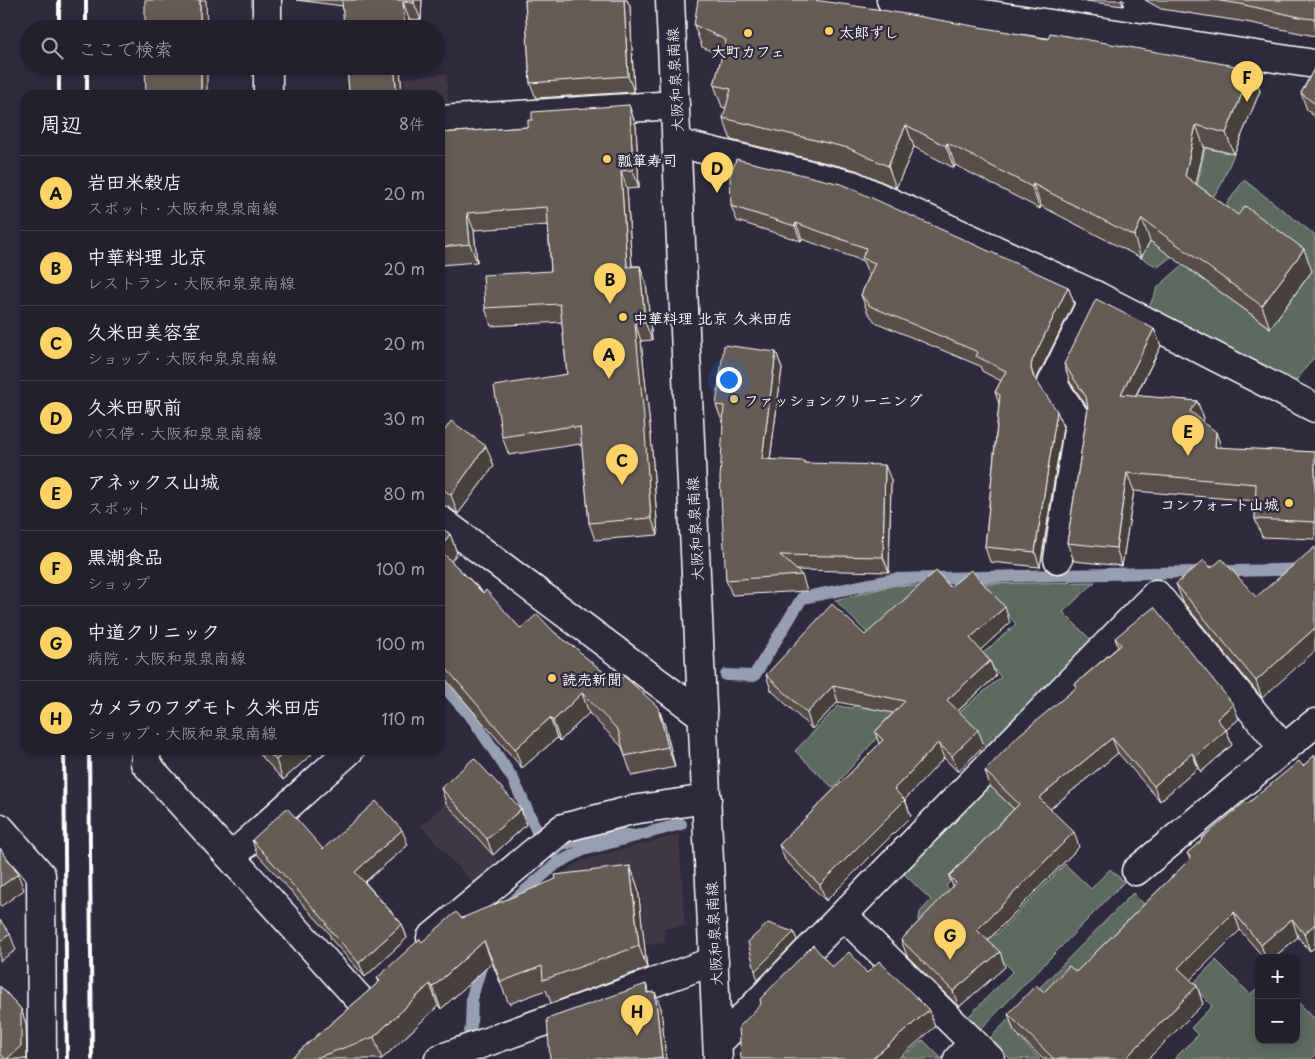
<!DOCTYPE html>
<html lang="ja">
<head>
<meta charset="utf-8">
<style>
	:root { --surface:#23202e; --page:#2b2836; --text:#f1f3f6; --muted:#a3a3aa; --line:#403e4a; --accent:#ffd166 }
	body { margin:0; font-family:"Playpen Sans","Klee One",sans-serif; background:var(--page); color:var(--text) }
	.controls { position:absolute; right:15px; bottom:15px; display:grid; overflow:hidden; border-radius:10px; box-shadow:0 2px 8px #0003 }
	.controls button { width:45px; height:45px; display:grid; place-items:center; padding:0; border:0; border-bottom:1px solid var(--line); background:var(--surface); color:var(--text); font:25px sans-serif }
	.you { position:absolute; left:728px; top:379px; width:18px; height:18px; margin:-12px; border:4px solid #fff; border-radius:50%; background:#1a73e8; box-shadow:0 0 0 8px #1a73e833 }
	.badge { display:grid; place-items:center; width:32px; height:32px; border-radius:50%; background:var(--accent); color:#111; font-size:16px; font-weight:700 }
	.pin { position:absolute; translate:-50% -41px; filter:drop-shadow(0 1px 2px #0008) }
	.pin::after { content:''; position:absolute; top:26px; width:18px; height:15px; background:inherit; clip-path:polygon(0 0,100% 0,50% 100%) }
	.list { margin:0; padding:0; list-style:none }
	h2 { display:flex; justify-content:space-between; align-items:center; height:65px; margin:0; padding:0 20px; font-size:21px }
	h2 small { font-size:16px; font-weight:400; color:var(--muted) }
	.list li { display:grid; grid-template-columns:32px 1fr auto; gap:15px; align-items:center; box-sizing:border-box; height:75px; padding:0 20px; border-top:1px solid var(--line) }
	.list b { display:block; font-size:19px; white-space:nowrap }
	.list p { margin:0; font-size:16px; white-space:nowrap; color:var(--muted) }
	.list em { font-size:16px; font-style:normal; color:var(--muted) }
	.icon { flex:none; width:28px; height:28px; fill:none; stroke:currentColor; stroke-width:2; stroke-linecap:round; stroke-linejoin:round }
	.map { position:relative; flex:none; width:1315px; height:1059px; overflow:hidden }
	.search { position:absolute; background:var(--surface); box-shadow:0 2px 8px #0003; left:20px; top:20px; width:425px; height:55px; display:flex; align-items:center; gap:12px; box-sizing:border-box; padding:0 18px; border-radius:28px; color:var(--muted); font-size:19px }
	.panel { position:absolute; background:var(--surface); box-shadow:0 2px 8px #0003; left:20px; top:90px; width:425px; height:665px; border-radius:15px }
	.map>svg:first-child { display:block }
	.built { fill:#403944 }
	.green { fill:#5c6a60; stroke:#aeb4b0 }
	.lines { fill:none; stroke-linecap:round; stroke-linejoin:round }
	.stream { stroke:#979eaf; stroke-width:12 }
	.street-casing { stroke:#fff; stroke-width:31 }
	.primary-casing { stroke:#fff; stroke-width:31 }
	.street { stroke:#2f2a3d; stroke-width:28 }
	.primary { stroke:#2f2a3d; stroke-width:28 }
	.rail { stroke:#fff; stroke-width:4 }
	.wall { fill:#584e4a; stroke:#fff }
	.shaded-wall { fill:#47403c; stroke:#fff }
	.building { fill:#665b56; stroke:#fff }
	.poi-dot { fill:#ffd166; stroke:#2f2a3d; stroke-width:2 }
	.labels { text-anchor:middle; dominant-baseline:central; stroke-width:4.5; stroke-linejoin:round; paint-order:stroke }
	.poi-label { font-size:15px; font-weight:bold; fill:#fff; stroke:#2f2a3d; text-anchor:start }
	.street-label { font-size:15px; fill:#fff; stroke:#2f2a3d }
</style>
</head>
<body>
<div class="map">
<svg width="1315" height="1059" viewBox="0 0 1315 1059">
	<rect width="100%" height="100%" fill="#2f2a3d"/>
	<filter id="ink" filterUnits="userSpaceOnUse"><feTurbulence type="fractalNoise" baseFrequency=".02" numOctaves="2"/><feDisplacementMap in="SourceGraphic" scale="10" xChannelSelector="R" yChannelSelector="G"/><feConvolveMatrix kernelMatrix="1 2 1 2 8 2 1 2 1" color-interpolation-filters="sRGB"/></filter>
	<g filter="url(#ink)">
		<!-- built -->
		<g class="built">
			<path d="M446,74L449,107L440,108V95H405L404,78Z"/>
			<path d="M446,803L503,866L477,888L421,826Z"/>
			<path d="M679,834L685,926L664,928L665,943L646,945L640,886L555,897L552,878L581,861Z"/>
		</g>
		<!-- green -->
		<g class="green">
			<path d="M1205,148L1234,154L1220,187L1172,256L1158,267L1141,258L1168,205L1194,202Z"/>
			<path d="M1244,180L1315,235V356L1292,386L1147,311L1158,287L1183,265L1270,328L1312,271L1218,216Z"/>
			<path d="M1095,582L1063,612L1093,642L990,749L955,716L1001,677L981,655L1016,624L980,584Z"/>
			<path d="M896,585L936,587L875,641L835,600Z"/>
			<path d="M922,686L833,788L795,751L838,706L851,708L865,699Z"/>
			<path d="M988,784L1021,816L973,858L946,886L996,935L1065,864L1091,889L1110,869L1124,882L977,1033L964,1021L1013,971L949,908L918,925L920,912L931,900L902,872Z"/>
			<path d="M1133,893L1154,914L1075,980L1019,1037L1040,1059H1010L989,1039Z"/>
			<path d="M1216,960L1250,994L1256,989L1259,992V1040H1296V1000L1315,1019V1056L1312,1059H1174L1198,1035L1191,1028L1212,1006L1192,985Z"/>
			<path d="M923,1040L942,1059H901Z"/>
		</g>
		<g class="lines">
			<!-- stream -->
			<g class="stream">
				<path d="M726,675L754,676L802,598L895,579L1315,569"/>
				<path d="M440,682L473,719L513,779L544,847"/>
				<path d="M553,853L561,845L607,832L635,836"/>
				<path d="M512,902L556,864L583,850L681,824"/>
				<path d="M467,1048L471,1026L472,997L483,960"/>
			</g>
			<defs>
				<g id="street">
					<path d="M267,0V29"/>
					<path d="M891,0L1315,64"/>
					<path d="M268,66V95"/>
					<path d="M440,120L675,105"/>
					<path d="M677,143L852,185L1095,295L1315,408"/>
					<path d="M440,520L703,716"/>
					<path d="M1058,559L1079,423L1052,383L1095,295"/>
					<path d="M147,750L145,763L362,1002"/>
					<path d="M0,828L41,875L42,1059"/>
					<path d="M231,857L350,750"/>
					<path d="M1136,871L1315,723"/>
					<path d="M843,915L990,1059"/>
					<path d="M431,938L563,828L632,810L707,799"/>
					<path d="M718,1043L1156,594L1284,749"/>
					<path d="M439,1059L714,961"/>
					<path d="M958,1059L973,1043"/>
				</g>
				<path id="primary" d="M670,0L718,1059"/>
			</defs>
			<!-- street casing -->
			<use href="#street" class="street-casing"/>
			<!-- primary casing -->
			<use href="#primary" class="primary-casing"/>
			<!-- street -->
			<use href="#street" class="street"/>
			<!-- primary -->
			<use href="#primary" class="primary"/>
			<!-- rail -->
			<g class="rail">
				<path d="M59,0V29"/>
				<path d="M86,0V29"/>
				<path d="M59,66V95"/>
				<path d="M87,66V95"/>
				<path d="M64,750L67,1059"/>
				<path d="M89,750L92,1059"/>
			</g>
		</g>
		<!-- wall -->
		<g class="wall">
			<path d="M296,0H422L421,20L409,19L410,29H344L343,6Z"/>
			<path d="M525,0H627L630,6L634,92L536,98L530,83Z"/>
			<path d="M1079,0H1124L1123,6Z"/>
			<path d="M1145,0H1315V36L1246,22L1161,9Z"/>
			<path d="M694,25L1048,39L1252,69L1260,91L1234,154L1204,147L1196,184L1312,271L1270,328L1150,241L1141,258L1041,206L1040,209L955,165L954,168L914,147L896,188L856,170L731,140L723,118L726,108L722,107L714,85L722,56L702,47Z"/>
			<path d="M347,66H413V67L400,68L402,95H350L349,92Z"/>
			<path d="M1315,67V117L1307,110L1301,93Z"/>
			<path d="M629,105L636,126L639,188L627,189L632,266H640L646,283L652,340L641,341L651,436L658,535L595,540L589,523L582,445L580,446V444L509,455L502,437L567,374L562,322L491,326L485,308L551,271L548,225L474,230L477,262L440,265V133L528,127Z"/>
			<path d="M731,206L1068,287L1074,303L1038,376L1037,381L1063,427L1040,567L990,562L985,547L999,404L995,392L1001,381L982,371L980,366L875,322L867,311L861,295L870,274L868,273L863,261L802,239L801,241L737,221Z"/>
			<path d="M1154,329L1161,346L1136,396L1197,401L1204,418L1202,421L1222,448L1315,452V539L1262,537L1255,519L1256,501L1134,491L1122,566L1074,561L1067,543L1088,408L1070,382L1064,364Z"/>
			<path d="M776,352L782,368L770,460L804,463L891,480L889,572L796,570L802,575L807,591L732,595L726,580L723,421H722L716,405Z"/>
			<path d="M440,437L494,466L458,514L449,507L440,505Z"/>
			<path d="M440,527L450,534L457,553L451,561L521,629L554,632L617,683L658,707L665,726L675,767L632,776L622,747L589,713L560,741L557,738L522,768L442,675L440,677Z"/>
			<path d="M1211,568L1256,597L1262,698L1183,602L1176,584Z"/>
			<path d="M1010,623L980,650L990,661L996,676L958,711L984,745L958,772L944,758L905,799L911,816L826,901L785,860L779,845L879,744L875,732L893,713L838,702L812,729L771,690L766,675L865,635Z"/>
			<path d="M1115,638L1239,719L1226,730L1232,745L1201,772L1198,768L1160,801L1118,753L1050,809L1079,847L988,940L1005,967L959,1007L907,956L901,940L953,887L949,876L1014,809L990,786L985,771L1076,688L1075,684L1118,647Z"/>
			<path d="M256,750H311L312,754L283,780Z"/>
			<path d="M1315,755V947L1310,951L1298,937L1273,958H1264L1240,930L1190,980L1197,986L1203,1004L1148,1059H1043L1014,1031L1008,1014L1076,972L1190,859L1187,853L1202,841L1201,839L1247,804L1303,766Z"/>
			<path d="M441,788L521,809L526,825L493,855L446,803Z"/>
			<path d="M252,840L323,849L408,845L365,882L402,924L407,938L365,977L331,939L329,933L257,854Z"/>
			<path d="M630,866L638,888L647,968L551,1003L546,990L509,1004L492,963L441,1009L438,1006L382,1059H290L379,982L377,978L422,942L462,918Z"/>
			<path d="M646,984L649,993L661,1008L666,1059H550Z"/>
			<path d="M0,986L21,1009L26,1024L27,1059H0Z"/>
		</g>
		<!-- shaded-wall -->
		<g class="shaded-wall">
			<path d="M200,0H206L207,29H200Z"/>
			<path d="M414,0H422L421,20L414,3Z"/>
			<path d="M624,0H627L630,6L634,92L628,76Z"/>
			<path d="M1121,0H1124L1123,6Z"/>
			<path d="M403,2L409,19L410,29H405Z"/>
			<rect x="201" y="66" width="6" height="29"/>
			<path d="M394,66H399L400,68L402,95H397Z"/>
			<path d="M1252,69L1260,91L1234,154L1226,133Z"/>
			<path d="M630,108L636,126L639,188L633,170Z"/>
			<path d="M906,125L914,147L896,188L888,166Z"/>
			<path d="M1196,125L1204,147L1193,198L1185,176Z"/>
			<path d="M947,143L955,165L954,168L946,146Z"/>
			<path d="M621,171L627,189L633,285L627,267Z"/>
			<path d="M1033,184L1041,206L1040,209L1032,187Z"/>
			<path d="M467,213L474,230L477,262L470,244Z"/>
			<path d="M1142,219L1150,241L1141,258L1134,236Z"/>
			<path d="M796,223L802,239L801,241L795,226Z"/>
			<path d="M1304,249L1312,271L1270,328L1262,306Z"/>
			<path d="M640,266L646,283L652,340L645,322Z"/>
			<path d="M1068,287L1074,303L1038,376L1036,384L1031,368L1032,361Z"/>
			<path d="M635,323L641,341L651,436L658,535L651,518Z"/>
			<path d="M1154,329L1161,346L1127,412L1121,394Z"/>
			<path d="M776,352L782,368L768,475L762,459Z"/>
			<path d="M1197,401L1204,418L1196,429L1190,411Z"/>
			<path d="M1057,411L1063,427L1040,567L1035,552Z"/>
			<path d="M1216,432L1222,449L1215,447Z"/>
			<path d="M486,446L494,466L458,514L451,495Z"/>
			<path d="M885,465L891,480L889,572L883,557Z"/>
			<path d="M1127,473L1134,491L1122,566L1116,548Z"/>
			<path d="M450,534L457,553L446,568L440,551V548Z"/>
			<path d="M1005,607L1010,623L976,654L970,638Z"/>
			<path d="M1315,628V651L1262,698L1256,681Z"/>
			<path d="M990,661L996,676L952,716L947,700Z"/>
			<path d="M440,669L442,675L440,677Z"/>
			<path d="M833,686L838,702L812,729L807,713Z"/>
			<path d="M582,693L589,713L560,741L553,721Z"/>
			<path d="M1233,704L1239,719L1226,730L1232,745L1201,772L1195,757L1217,719Z"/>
			<path d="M658,707L665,726L675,767L668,747Z"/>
			<path d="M550,718L557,738L522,768L515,749Z"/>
			<path d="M978,730L984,745L958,772L952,756Z"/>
			<path d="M1112,738L1118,753L1045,813L1039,798Z"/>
			<path d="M938,743L944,758L900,805L894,789Z"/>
			<path d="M287,750H311L312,754L283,780L276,760Z"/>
			<path d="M1192,753L1198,768L1160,801L1154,786Z"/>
			<path d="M905,800L911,816L826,901L820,885Z"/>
			<path d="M521,809L526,825L493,855L487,839Z"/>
			<path d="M402,830L408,845L360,886L355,872Z"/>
			<path d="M1074,832L1079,847L983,945L977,930Z"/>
			<path d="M630,866L638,888L647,968L639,946Z"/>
			<path d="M18,874L24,890L0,907V887Z"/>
			<path d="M1234,912L1240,930L1185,985L1178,968Z"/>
			<path d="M1292,919L1298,937L1273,958H1266L1261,945Z"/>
			<path d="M402,924L407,938L365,977L359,963Z"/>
			<path d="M1315,924V947L1310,951L1304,934Z"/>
			<path d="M794,932L797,940L758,980L755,971Z"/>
			<path d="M10,934L16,950L0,961V941Z"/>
			<path d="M484,941L492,963L441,1009L433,987Z"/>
			<path d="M1000,952L1005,967L959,1007L953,991Z"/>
			<path d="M430,984L438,1006L382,1059L374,1037Z"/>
			<path d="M1197,986L1203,1004L1148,1059H1125Z"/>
			<path d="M655,992L661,1008L666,1059H662V1057Z"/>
			<path d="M21,1009L26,1024L27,1059H7Z"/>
			<path d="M929,1010L935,1027L898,1059H872Z"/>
		</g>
		<!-- building -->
		<g class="building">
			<rect x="145" y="0" width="55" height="29"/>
			<path d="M342,0H414V3L403,2L405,29H344Z"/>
			<path d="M525,0H624L628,76L530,83Z"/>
			<path d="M698,0H814L876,9L1048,39L1050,33L1252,69L1226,133L1196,125L1185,176L1238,215L1245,206L1304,249L1262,306L1142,219L1134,236L1033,184L1032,187L947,143L946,146L906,125L888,166L848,148L723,118L731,89L714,85L726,40L694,25Z"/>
			<path d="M1214,0H1315V19L1304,18L1240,4Z"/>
			<path d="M145,66H201V95H146Z"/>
			<path d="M347,66H394L397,95H365L364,91L349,92Z"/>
			<path d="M1315,67V104L1301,93Z"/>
			<path d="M629,105L630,108L633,170L621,171L627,267L640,266L645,322L635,323L644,418L651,518L589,523L580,427L574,428L573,426L502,437L494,386L567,374L560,304L485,308L483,275L551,271L547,207L467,213L470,244L440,247V133L528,127V120H532V112Z"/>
			<path d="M736,159L841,184L1068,287L1032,361L1031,368L1033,376L1057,411L1035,552L985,547L1000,395L995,392L1006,371L976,356L978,352L870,306L861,295L875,263L862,258L866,248L796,223L795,226L731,206L730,177Z"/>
			<path d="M1096,299L1154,329L1121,394L1197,401L1190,411L1216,432L1215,447L1315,452V522L1255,519L1256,484L1127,473L1116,548L1067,543L1088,408L1086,397L1064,364Z"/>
			<path d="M724,345L776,352L762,459L804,461V463L885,465L883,557L780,555L802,575L726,580L720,479L724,406L716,405Z"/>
			<path d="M451,421L486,446L451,495L440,487V437Z"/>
			<path d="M440,527L450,534L440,548Z"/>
			<path d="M1315,547V628L1256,681L1176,584L1204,560L1211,568L1222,559L1256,597Z"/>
			<path d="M440,550L483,593L486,590L521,629L537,614L554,632L573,647L574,646L584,656L617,683L624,676L658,707L668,747L625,756L618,730L582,693L553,721L550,718L515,749L440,661Z"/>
			<path d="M971,570L1005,607L970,638L990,661L947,700L978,730L952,756L938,743L894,789L905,800L820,885L779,845L883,740L875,732L905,701L833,686L807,713L766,675L832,604L865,635L936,571L950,587Z"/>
			<path d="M1154,607L1233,704L1217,719L1226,730L1195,757L1192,753L1154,786L1112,738L1039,798L1074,832L977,930L1000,952L953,991L901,940L956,883L949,876L1019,804L985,771L1019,735L1077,687L1075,684L1121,645L1115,638L1144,614V615Z"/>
			<path d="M266,750H287L276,760Z"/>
			<path d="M1315,755V924L1304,934L1292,919L1261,945L1234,912L1178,968L1197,986L1125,1059H1054L1008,1014L1036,985L1044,992L1069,966L1076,972L1191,858L1187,853L1202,840L1201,839L1245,802L1247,804L1299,761L1303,766Z"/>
			<path d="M474,758L521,809L487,839L441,788Z"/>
			<path d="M376,801L402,830L355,872L402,924L359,963L326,925L327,923L252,840L287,808L323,849Z"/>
			<path d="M0,848L18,874L0,887Z"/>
			<path d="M630,866L639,946L543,980L542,966L501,982L484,941L433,987L430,984L374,1037L313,1059H290L380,981L377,978L412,946L420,939L422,942L456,912L462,918L556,879L555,875Z"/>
			<path d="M0,920L10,934L0,941Z"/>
			<path d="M768,923L794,932L755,971L748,942Z"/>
			<path d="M813,945L832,967L849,952L867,973L879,961L929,1010L872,1059H741L739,1027L761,1004L760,999Z"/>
			<path d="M646,984L647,993L655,992L662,1057L646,1059H550L547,1019Z"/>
			<path d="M0,986L21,1009V1046L7,1059H5L0,1053Z"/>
		</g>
	</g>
	<!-- markers -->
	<g class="poi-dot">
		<circle cx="829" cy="31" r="5"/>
		<circle cx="748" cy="33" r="5"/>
		<circle cx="607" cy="159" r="5"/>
		<circle cx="623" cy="317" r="5"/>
		<circle cx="734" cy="399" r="5"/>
		<circle cx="1289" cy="503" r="5"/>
		<circle cx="552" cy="678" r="5"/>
	</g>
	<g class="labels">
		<!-- poi labels -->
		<g class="poi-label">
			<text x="839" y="31">太郎ずし</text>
			<text x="748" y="50" text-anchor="middle">大町カフェ</text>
			<text x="617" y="159">瓢箪寿司</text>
			<text x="633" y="317">中華料理 北京 久米田店</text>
			<text x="744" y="399">ファッションクリーニング</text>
			<text x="1279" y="503" text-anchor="end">コンフォート山城</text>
			<text x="562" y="678">読売新聞</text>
		</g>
		<!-- street labels -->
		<g class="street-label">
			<text transform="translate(674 80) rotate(-93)">大阪和泉泉南線</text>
			<text transform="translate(694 529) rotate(-93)">大阪和泉泉南線</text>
			<text transform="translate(713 934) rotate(-93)">大阪和泉泉南線</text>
		</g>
	</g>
</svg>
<div class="controls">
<button>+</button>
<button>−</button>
</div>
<div class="you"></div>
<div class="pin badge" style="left:609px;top:379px">A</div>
<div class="pin badge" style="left:610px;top:304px">B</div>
<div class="pin badge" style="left:622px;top:485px">C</div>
<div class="pin badge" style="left:717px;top:193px">D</div>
<div class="pin badge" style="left:1188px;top:456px">E</div>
<div class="pin badge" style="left:1247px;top:102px">F</div>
<div class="pin badge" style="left:950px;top:960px">G</div>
<div class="pin badge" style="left:637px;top:1036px">H</div>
<div class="search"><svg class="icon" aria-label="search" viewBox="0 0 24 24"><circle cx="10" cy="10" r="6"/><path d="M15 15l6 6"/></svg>ここで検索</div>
<section class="panel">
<h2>周辺<small>8件</small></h2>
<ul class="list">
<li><span class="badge">A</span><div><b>岩田米穀店</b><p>スポット · 大阪和泉泉南線</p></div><em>20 m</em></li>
<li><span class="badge">B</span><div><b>中華料理 北京</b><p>レストラン · 大阪和泉泉南線</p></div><em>20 m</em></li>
<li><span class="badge">C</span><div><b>久米田美容室</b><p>ショップ · 大阪和泉泉南線</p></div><em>20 m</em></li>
<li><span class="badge">D</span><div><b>久米田駅前</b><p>バス停 · 大阪和泉泉南線</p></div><em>30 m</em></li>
<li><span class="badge">E</span><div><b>アネックス山城</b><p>スポット</p></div><em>80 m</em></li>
<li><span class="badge">F</span><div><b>黒潮食品</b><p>ショップ</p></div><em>100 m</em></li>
<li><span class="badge">G</span><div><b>中道クリニック</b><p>病院 · 大阪和泉泉南線</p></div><em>100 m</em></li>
<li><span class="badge">H</span><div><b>カメラのフダモト 久米田店</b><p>ショップ · 大阪和泉泉南線</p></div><em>110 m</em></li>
</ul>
</section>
</div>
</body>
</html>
